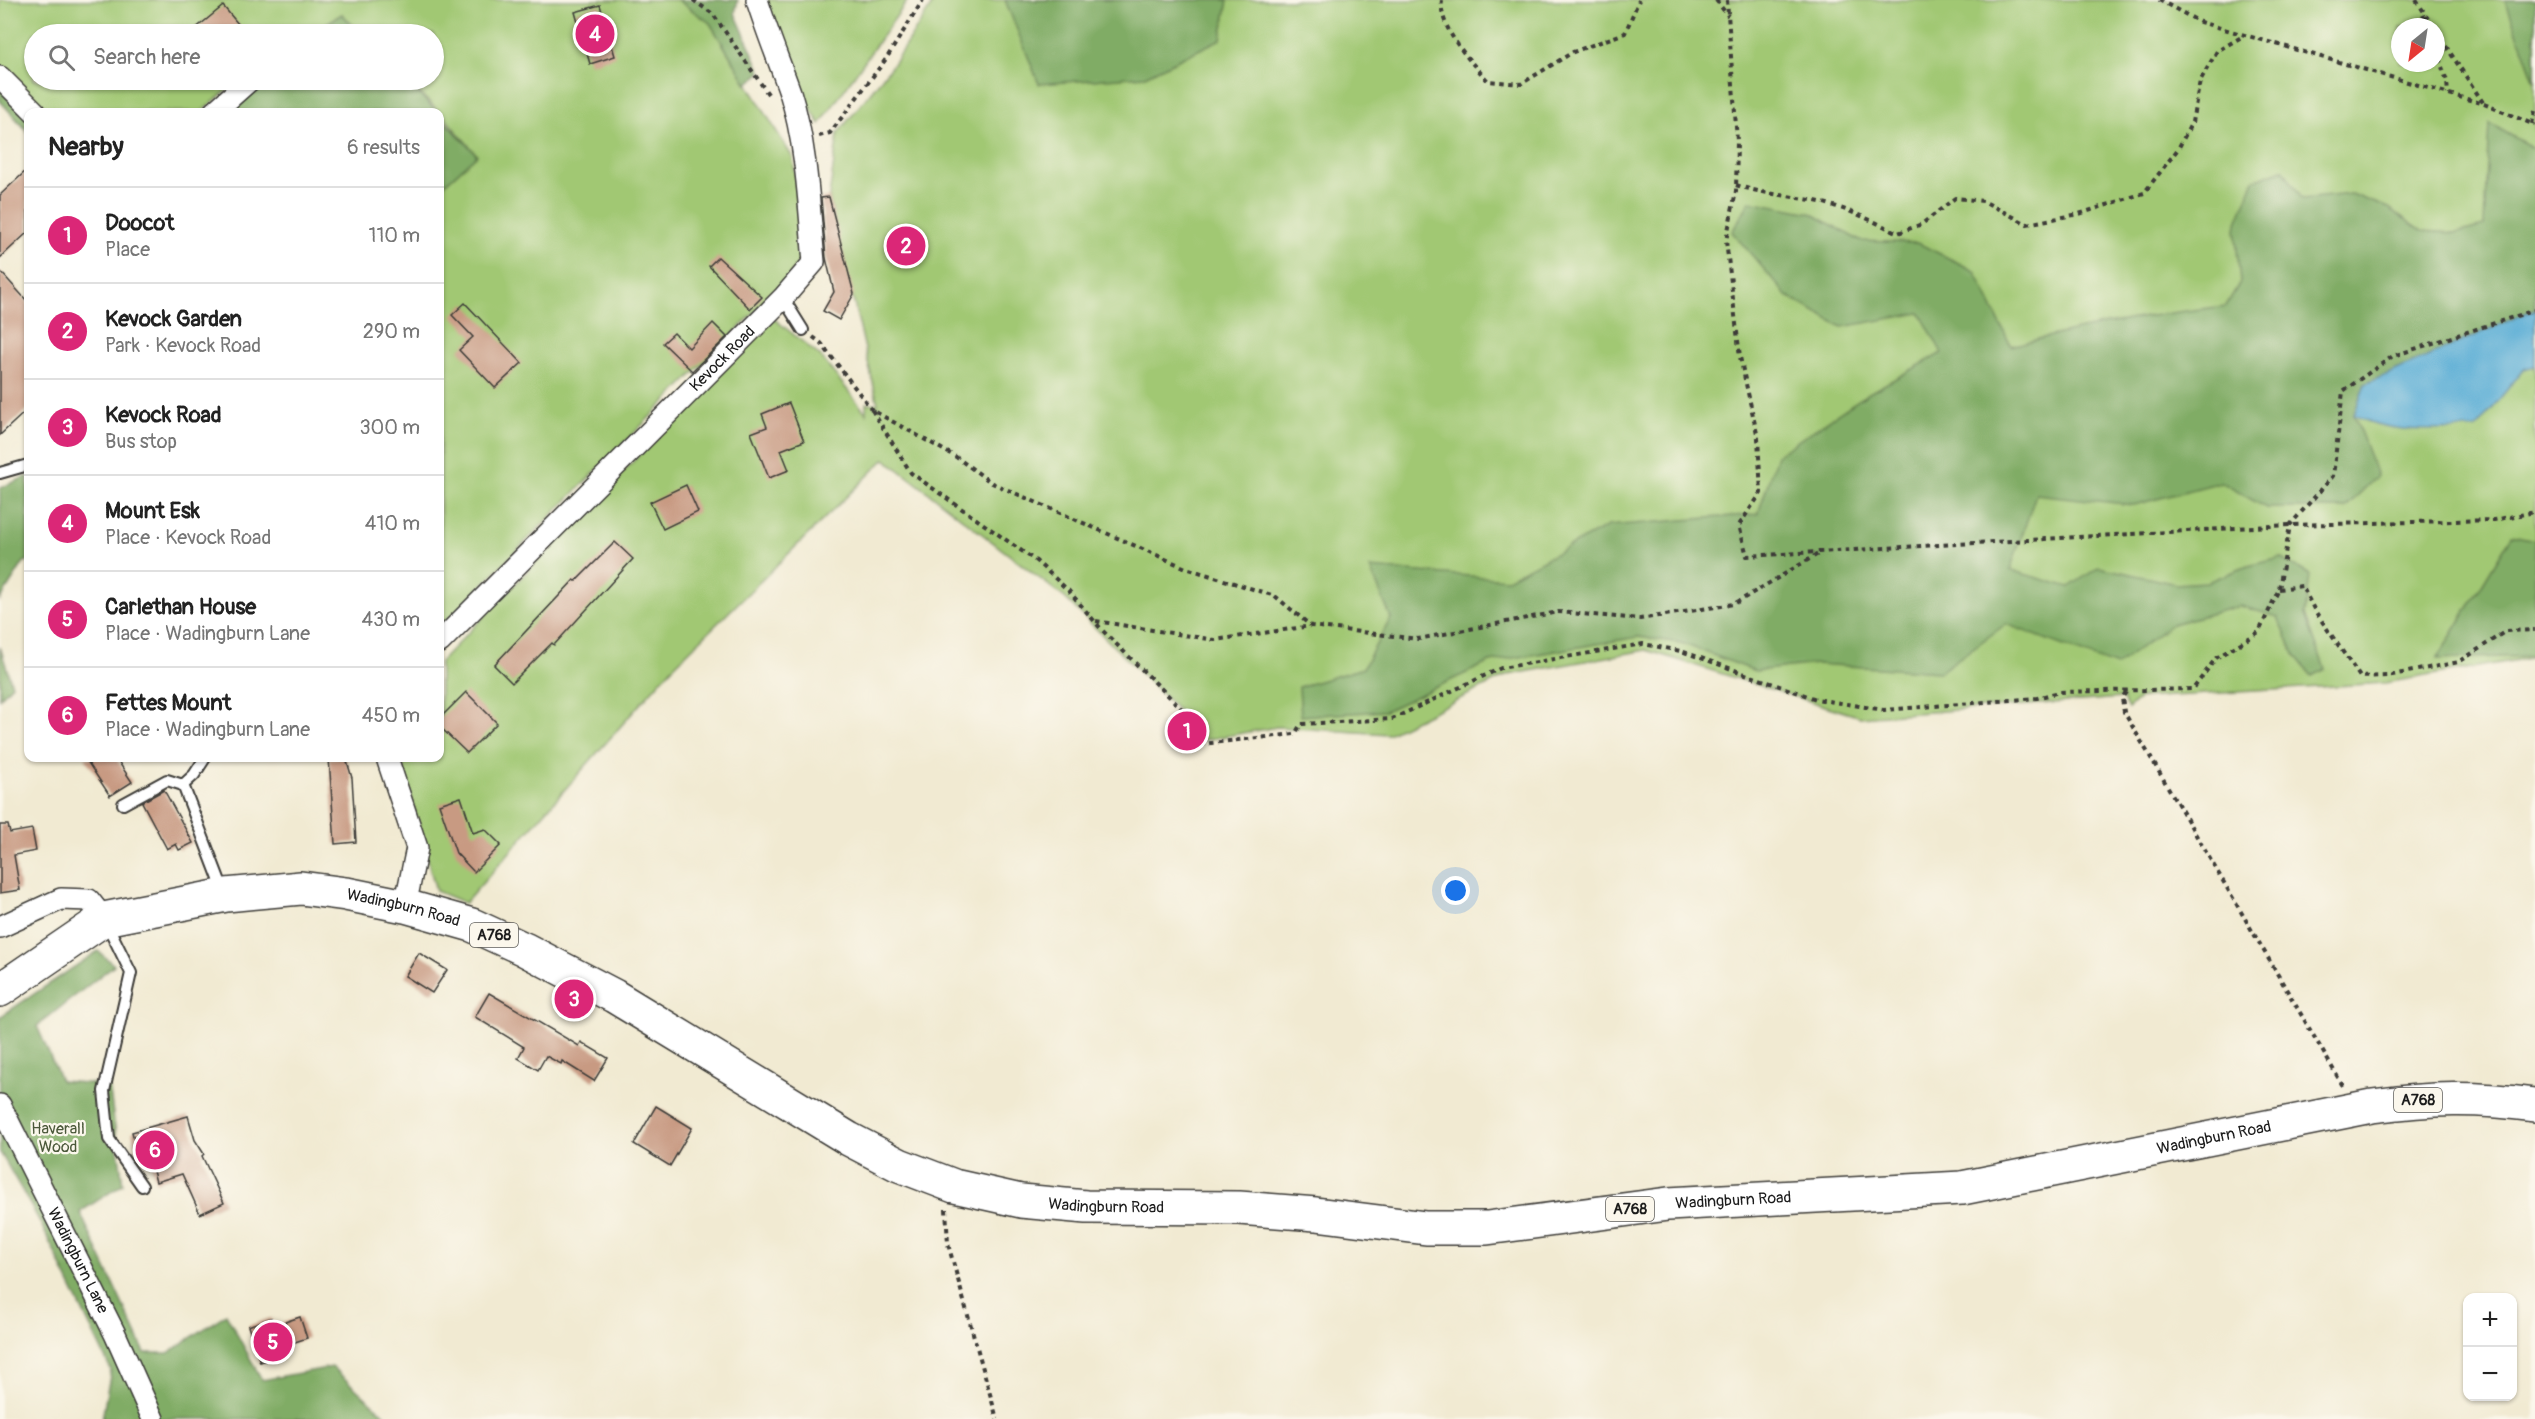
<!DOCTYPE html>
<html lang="en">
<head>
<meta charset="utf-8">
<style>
	:root { --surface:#fff; --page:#f6f6f6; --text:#222; --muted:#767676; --line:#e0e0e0; --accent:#db2777 }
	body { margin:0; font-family:Pangolin,sans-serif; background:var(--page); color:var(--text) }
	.controls { position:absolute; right:18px; bottom:18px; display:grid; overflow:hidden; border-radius:12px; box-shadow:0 2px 4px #0004 }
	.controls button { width:54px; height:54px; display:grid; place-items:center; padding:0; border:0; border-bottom:2px solid var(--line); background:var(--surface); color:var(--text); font:30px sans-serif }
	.compass { position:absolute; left:2391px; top:18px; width:54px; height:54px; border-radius:50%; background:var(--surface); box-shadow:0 2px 4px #0004; rotate:210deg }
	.you { position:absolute; left:1456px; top:891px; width:21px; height:21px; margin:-15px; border:4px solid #fff; border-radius:50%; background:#1a73e8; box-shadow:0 0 0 9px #1a73e833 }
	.badge { display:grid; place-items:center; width:39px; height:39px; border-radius:50%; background:var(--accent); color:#fff; font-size:20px; font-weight:700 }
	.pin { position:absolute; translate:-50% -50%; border:3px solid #fff; box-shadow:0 2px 6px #0006 }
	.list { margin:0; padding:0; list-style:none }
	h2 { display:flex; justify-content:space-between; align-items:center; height:78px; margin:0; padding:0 24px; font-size:26px }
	h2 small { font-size:20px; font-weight:400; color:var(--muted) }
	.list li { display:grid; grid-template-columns:39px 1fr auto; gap:18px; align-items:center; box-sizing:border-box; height:96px; padding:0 24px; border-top:2px solid var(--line) }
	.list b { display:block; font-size:22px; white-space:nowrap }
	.list p { margin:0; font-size:20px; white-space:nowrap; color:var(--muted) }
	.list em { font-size:20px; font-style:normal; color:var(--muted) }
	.icon { flex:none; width:33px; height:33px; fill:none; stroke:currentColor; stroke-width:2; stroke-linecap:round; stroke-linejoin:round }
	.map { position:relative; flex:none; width:2535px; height:1419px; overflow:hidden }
	.search { position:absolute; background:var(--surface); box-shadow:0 2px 4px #0004; left:24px; top:24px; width:420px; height:66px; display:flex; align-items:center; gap:15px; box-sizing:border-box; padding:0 21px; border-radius:33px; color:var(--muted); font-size:22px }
	.panel { position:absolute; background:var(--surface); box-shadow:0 2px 4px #0004; left:24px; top:108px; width:420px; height:654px; border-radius:12px }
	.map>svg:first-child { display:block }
	.green { fill:#a1c873; stroke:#5e7248; stroke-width:1.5; fill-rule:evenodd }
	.forest { fill:#80ac65; stroke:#4e6440; stroke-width:1.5 }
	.water { fill:#5aadd5; stroke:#3b6478; stroke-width:1.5 }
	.building { fill:#c89a82 }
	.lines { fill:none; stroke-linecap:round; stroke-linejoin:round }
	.service-casing { stroke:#3c3b37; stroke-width:14 }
	.minor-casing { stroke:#3c3b37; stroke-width:24 }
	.primary-casing { stroke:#3c3b37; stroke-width:36 }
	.path { stroke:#3c3b37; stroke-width:4; stroke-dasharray:4.5 4.5; stroke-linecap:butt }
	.service { stroke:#fff; stroke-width:10 }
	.minor { stroke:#fff; stroke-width:21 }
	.primary { stroke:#fff; stroke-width:33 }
	.labels { text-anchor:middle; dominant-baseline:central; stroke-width:4.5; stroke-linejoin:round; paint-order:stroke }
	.shield { fill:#fbf7ec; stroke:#5f5e5a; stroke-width:1.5 }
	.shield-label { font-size:15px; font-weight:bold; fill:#1c1c1c }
	.street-label { font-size:16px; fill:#1c1c1c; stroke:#fbf7ec }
	.park-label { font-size:16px; fill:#4b583a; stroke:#fbf7ec }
</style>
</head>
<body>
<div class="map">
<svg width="2535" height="1419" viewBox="0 0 2535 1419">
	<rect width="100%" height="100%" fill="#fbf7ec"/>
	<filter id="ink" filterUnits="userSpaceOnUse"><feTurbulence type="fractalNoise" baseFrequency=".0167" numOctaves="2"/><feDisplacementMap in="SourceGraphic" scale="12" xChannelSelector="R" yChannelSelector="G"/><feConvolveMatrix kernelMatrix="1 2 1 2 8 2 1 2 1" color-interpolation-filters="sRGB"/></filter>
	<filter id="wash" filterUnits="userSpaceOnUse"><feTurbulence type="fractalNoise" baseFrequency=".008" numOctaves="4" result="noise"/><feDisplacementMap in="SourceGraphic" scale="24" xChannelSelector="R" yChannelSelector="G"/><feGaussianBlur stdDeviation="1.35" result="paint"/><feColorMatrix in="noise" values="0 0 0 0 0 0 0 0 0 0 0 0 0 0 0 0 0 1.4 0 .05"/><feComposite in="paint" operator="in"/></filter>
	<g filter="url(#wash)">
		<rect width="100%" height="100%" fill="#f1ead2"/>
		<!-- green -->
		<g class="green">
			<path d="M0,0H678L710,23L793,158L804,257L787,280L440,627V188L477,155L440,112L405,80H434V34H361L342,14L309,34H34V80H239L201,112H49L0,65Z"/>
			<path d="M767,0H908L820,124L796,85Z"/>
			<path d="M935,0H2535V657L2385,683L2140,698L2128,709L2122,698L1860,717L1646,650L1508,675L1388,734L1277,727L1193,742L1179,740L1174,729L1186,718L1065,598L885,459L671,669L465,903L436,891L401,758H440V662L772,317L820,356L866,413V403L878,404L829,197L838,133L893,64ZM2400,27H2436V63H2400Z"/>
		</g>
		<!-- forest -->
		<g class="forest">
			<path d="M678,0H738L735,13L761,72L747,84L710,23Z"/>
			<path d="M1005,0H1228L1221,39L1145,76L1039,84Z"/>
			<path d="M2505,0H2535V82Z"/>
			<path d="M342,14L361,34H309Z"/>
			<path d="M0,65L49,112H28V132L0,101Z"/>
			<path d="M260,80H405L437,112H225Z"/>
			<path d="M440,116L477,155L440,188Z"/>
			<path d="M2489,123L2535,149V309L2365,384L2354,415L2377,476L2345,508H2266L2221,482L2134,505L2036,494L2010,570L2069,587L2099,567L2176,584L2207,582L2248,566L2281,558L2310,575L2305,615L2325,669L2312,676L2294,654L2278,617L2240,606L2172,624L2116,666L2006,624L1940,672L1817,664L1755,671L1681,643L1638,637L1490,662L1385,711L1301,716L1299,687L1363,668L1391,618L1370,568L1507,579L1608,526L1758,514L1777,455L1869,393L1942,353L1920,313L1842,327L1787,296L1732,232L1750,201L1811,213L1860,241L1918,243L1975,271L2011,346C2082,327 2153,314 2226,306L2240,282L2235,228L2254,180L2283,169L2302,199L2351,194L2389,208L2422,231L2457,233L2484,226Z"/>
			<path d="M28,476V561L24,562L0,600V488Z"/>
			<path d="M2512,535L2535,540V656L2437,659Z"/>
			<path d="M0,647L12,685L0,698Z"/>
			<path d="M98,951L114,965L37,1026L61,1081L109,1085L123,1184L80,1212L145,1353H168L226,1314L262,1380L332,1367L389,1419H102L111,1370L40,1222L0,1152V1017Z"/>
		</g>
		<!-- water -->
		<path class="water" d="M2535,309V366L2524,369L2475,429C2435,429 2390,435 2354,415L2365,384Z"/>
		<g id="blocks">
			<!-- building -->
			<g class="building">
				<path d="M600,5L615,56L590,64L575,12Z"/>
				<path d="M223,6L239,25L228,34H189Z"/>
				<path d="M28,169V232L0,258V195Z"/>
				<path d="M829,197L854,294L839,320L823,311L834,292L826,258L821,198Z"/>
				<path d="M718,257L762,297L750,309L709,266Z"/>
				<path d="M0,271L28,302V409L0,435Z"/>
				<path d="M465,303L522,363L495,388L459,350L473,337L452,315Z"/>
				<path d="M713,323L727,337L692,371L663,343L674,333L689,348Z"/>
				<path d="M789,403L804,441L781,450L789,470L769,478L751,433L767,427L762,414Z"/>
				<path d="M686,485L698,512L663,529L650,502Z"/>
				<path d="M615,542L633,559L554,645L552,643L512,683L494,665L574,580L576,581Z"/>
				<path d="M466,692L497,723L467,753L440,727V718Z"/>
				<circle cx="1187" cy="731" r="8"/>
				<path d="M85,758H116L132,782L110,796Z"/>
				<path d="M329,758H346L352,778L356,842L335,844Z"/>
				<path d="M164,790L193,843L179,850L176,844L167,849L142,802Z"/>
				<path d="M461,797L473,833L485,829L501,845L474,872L456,853L439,804Z"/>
				<path d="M0,825H8L10,833L32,829L36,851L14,855L20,890L0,893Z"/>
				<path d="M419,953L447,970L432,993L405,976Z"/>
				<path d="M489,993L579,1046L581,1042L608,1058L594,1081L562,1061L561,1064L546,1056L538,1070L518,1058L524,1047L475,1017Z"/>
				<path d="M656,1106L692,1128L670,1166L634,1144Z"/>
				<path d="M188,1116L195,1140L204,1154L202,1156L224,1203L200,1214L182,1174L156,1182L148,1153L138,1156L132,1132Z"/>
				<path d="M300,1317L307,1338L280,1347L283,1355L260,1362L248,1326L271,1318L273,1326Z"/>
			</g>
		</g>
	</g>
	<g filter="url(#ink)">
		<use href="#blocks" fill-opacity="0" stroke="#3c3b37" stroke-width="1.5"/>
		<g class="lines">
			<defs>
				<g id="service">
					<path d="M783,298L803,330"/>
					<path d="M0,473L28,465"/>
					<path d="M183,785L194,775L205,758"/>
					<path d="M123,804L167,780L183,785L224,892"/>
					<path d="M106,922L131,973L104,1091L109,1139L142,1186"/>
				</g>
				<g id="minor">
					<path d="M299,34H300"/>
					<path d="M0,77L35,112"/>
					<path d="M214,112L250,80"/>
					<path id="s1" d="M440,642L783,298L814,262C809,207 807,146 790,92C779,61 767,32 757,0"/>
					<path d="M387,758L417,848L405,906"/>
					<path d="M0,927L61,899L89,900L104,919"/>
					<path id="s2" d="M0,1105L115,1334L153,1419"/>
				</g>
				<g id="primary">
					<path id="s3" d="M0,990L104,919L226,895L301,888L346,894L405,906L472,925L524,949L614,996L849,1139L899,1165L954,1186L1021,1201L1086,1207L1239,1208L1316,1214L1426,1228H1487L1668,1204L1962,1188L2372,1106C2433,1098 2474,1097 2535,1105"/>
				</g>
			</defs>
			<!-- service casing -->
			<use href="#service" class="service-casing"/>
			<!-- minor casing -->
			<use href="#minor" class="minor-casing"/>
			<!-- primary casing -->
			<use href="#primary" class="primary-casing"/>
			<!-- path -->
			<g class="path">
				<path d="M693,0L713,14L768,94"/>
				<path d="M1442,0C1438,28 1471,62 1488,81L1521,84L1573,52L1625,33L1639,0"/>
				<path d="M1716,0L1728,16"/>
				<path d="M1727,0L1737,141L1736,191L1726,241L1740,357L1758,438L1761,493L1739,525L1747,556L2290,525L2494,520L2535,512"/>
				<path d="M2159,0L2200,22L2484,104L2535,125"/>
				<path d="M2416,0L2434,27"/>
				<path d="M2423,14L2428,27"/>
				<path d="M2436,31L2484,104"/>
				<path d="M2436,50L2447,81L2448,94"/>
				<path d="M2532,124L2535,111"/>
				<path d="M819,136L830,133L886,59L923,0"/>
				<path d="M1736,185C1762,194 1788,195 1815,201C1844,207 1871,220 1898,233L1922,224L1955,198L1983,201L2027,224L2079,214L2144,193L2178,149L2192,122L2200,81L2217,51L2245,35"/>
				<path d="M813,337L821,343L872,410L956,457L992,483L1186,568L1275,596L1311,626L1418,639L1558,612L1640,619L1734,604L1818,554"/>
				<path d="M872,410L911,473L1036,561L1069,591L1102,630L1201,728V744L1295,734L1301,724L1392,719L1501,668L1643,644L1681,651L1816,699L1884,710L2037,698L2059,692L2193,689L2216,658L2259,632L2279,589L2290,525L2333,476L2343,391L2393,356L2535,310"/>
				<path d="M2279,589L2302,586L2315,611L2360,677L2387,676L2459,662L2506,631L2535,630"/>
				<path d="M1096,621L1215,640L1311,626"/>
				<path d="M2126,692L2122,698L2124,712L2343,1086"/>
				<path d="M946,1209L948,1244L997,1419"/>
			</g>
			<!-- service -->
			<use href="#service" class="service"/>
			<!-- minor -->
			<use href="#minor" class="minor"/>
			<!-- primary -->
			<use href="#primary" class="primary"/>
		</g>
	</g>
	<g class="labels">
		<!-- shield labels -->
		<g class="shield">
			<rect x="470" y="923" width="48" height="24" rx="4.5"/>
			<rect x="2394" y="1088" width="48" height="24" rx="4.5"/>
			<rect x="1606" y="1197" width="48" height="24" rx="4.5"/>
		</g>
		<g class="shield-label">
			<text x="494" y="935">A768</text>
			<text x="2418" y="1100">A768</text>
			<text x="1630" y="1209">A768</text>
		</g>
		<!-- street labels -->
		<g class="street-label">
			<text stroke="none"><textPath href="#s1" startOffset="400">Kevock Road</textPath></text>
			<text stroke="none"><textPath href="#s3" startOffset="430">Wadingburn Road</textPath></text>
			<text stroke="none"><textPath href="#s3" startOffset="2320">Wadingburn Road</textPath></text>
			<text stroke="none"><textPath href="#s3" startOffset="1834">Wadingburn Road</textPath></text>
			<text stroke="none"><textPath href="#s3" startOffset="1204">Wadingburn Road</textPath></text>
			<text stroke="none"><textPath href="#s2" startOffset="174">Wadingburn Lane</textPath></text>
		</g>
		<!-- park labels -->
		<g class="park-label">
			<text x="58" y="1129">Haverall<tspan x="58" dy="18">Wood</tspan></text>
		</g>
	</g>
</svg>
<div class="controls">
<button>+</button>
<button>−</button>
</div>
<svg class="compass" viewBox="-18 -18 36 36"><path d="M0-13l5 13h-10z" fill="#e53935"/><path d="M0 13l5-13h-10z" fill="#767676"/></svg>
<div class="you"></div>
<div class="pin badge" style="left:1187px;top:731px">1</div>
<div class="pin badge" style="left:906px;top:246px">2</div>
<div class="pin badge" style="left:574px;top:999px">3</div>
<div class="pin badge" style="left:595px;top:34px">4</div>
<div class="pin badge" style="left:273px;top:1342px">5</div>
<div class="pin badge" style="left:155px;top:1150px">6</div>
<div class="search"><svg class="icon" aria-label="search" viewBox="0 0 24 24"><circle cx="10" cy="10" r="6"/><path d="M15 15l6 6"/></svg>Search here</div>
<section class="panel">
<h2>Nearby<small>6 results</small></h2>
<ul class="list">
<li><span class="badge">1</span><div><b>Doocot</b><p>Place</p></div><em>110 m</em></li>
<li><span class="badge">2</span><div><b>Kevock Garden</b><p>Park · Kevock Road</p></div><em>290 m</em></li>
<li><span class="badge">3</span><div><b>Kevock Road</b><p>Bus stop</p></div><em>300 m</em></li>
<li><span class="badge">4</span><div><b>Mount Esk</b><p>Place · Kevock Road</p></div><em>410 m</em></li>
<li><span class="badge">5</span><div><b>Carlethan House</b><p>Place · Wadingburn Lane</p></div><em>430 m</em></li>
<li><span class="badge">6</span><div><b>Fettes Mount</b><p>Place · Wadingburn Lane</p></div><em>450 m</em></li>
</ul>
</section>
</div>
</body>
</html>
